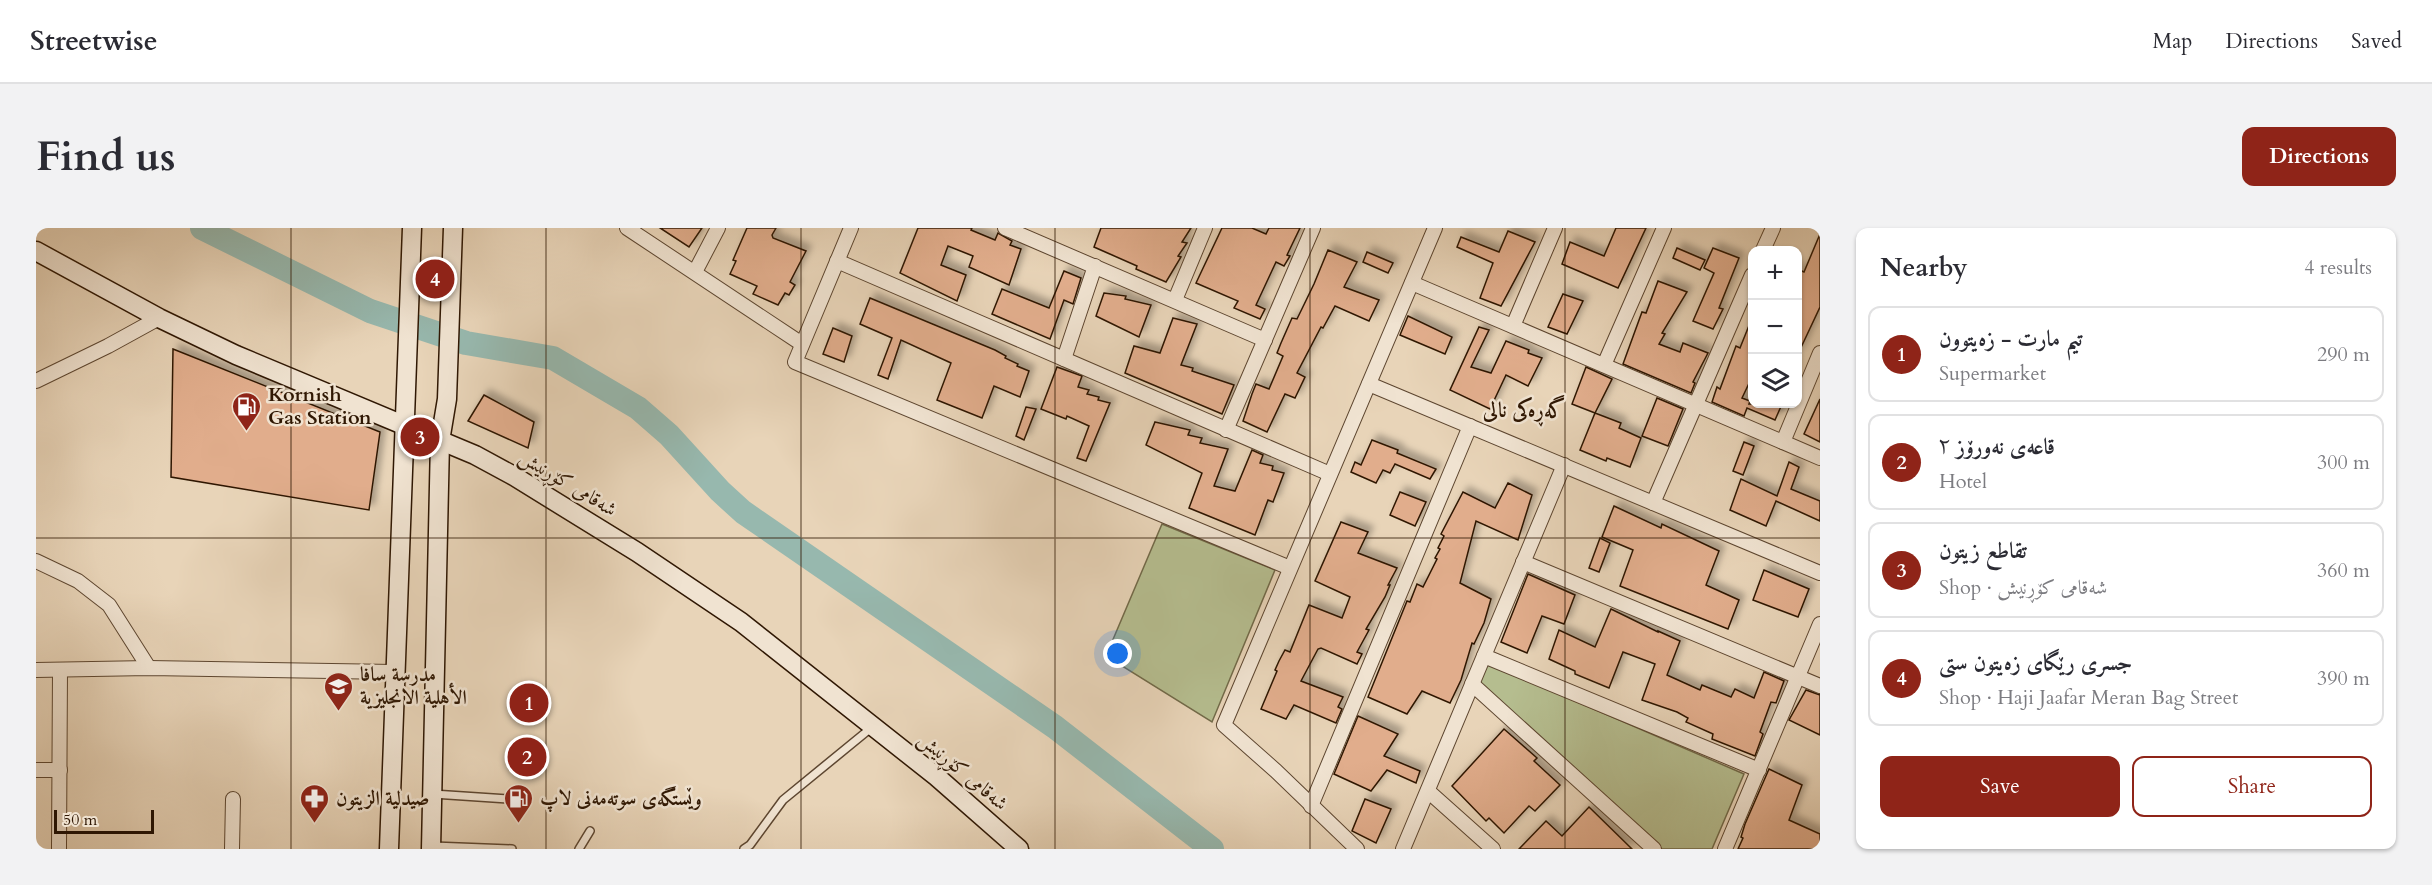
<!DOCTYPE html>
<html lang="en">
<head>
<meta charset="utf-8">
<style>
	:root { --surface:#fff; --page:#f2f2f3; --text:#2b2b33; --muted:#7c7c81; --line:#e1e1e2; --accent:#8f2418 }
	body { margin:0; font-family:Cardo,Amiri,serif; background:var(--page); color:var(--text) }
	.controls { position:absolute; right:18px; top:18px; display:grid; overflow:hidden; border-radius:12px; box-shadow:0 2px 4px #0004 }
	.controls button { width:54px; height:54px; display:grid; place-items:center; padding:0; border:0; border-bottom:2px solid var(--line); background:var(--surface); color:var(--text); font:30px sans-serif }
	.scale { position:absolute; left:18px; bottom:15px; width:100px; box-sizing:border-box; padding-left:6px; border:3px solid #2f1703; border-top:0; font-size:16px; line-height:21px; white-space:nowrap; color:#2f1703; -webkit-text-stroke:4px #f0e3d1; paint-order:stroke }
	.you { position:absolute; left:1082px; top:426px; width:21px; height:21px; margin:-15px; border:4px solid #fff; border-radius:50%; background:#1a73e8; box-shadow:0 0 0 9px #1a73e833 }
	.badge { display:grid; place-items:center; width:39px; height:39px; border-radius:50%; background:var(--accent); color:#fff; font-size:20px; font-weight:700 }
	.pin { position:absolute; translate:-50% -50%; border:3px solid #fff; box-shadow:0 2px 6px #0006 }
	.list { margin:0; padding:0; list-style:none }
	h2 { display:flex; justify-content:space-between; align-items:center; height:78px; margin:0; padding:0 24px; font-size:26px }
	h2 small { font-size:20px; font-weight:400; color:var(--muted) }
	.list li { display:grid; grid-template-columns:39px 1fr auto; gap:18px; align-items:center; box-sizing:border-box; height:96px; margin:0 12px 12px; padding:0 12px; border:2px solid var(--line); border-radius:12px }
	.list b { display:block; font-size:22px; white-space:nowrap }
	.list p { margin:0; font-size:20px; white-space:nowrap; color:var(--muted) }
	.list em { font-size:20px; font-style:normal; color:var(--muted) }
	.actions { display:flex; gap:12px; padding:18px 24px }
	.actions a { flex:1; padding:14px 0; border:2px solid var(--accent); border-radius:12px; text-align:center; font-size:21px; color:var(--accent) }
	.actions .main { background:var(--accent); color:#fff }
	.icon { flex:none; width:33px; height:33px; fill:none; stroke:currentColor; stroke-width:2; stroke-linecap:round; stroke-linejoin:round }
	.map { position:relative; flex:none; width:1784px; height:621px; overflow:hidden; border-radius:12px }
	header { display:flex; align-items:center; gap:36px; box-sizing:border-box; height:84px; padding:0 30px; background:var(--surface); border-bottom:2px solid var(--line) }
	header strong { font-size:28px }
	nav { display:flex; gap:33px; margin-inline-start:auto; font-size:21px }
	.intro { display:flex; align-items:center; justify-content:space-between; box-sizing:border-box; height:144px; padding:0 36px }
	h1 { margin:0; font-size:42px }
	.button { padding:15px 27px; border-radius:12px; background:var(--accent); color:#fff; font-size:21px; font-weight:700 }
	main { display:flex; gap:36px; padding:0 36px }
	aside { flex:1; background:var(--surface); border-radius:12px; box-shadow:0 2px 4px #0004 }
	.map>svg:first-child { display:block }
	.green { fill:#b5bd8f; stroke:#726a49; stroke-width:1.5 }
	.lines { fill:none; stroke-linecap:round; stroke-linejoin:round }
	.river { stroke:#97b8ae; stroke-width:24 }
	.building { fill:#e1ad8c; stroke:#2f1703; stroke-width:1.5; filter:url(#shadow) }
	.lane-casing { stroke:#5d4630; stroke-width:10 }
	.street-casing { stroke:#5d4630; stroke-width:16 }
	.secondary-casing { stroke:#2f1703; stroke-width:21 }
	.lane { stroke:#f0e3d1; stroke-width:7 }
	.street { stroke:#f0e3d1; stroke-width:14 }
	.secondary { stroke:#f0e3d1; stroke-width:18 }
	.grid { fill:none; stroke:#2f1703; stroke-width:1.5; stroke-opacity:0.55 }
	.labels { text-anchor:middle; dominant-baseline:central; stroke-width:5; stroke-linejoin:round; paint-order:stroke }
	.poi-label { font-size:20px; font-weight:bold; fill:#2f1703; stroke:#f0e3d1; text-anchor:start }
	.street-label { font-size:20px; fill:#2f1703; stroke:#f0e3d1 }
	.neighbourhood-label { font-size:21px; font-weight:bold; fill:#2f1703; stroke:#f0e3d1 }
</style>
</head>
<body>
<header>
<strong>Streetwise</strong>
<nav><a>Map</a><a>Directions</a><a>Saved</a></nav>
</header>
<div class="intro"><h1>Find us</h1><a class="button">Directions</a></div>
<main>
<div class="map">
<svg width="1784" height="621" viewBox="0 0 1784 621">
	<defs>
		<filter id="shadow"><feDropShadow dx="5.5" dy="-5.5" stdDeviation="3" flood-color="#0004"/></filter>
	</defs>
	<rect width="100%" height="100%" fill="#e8d4b8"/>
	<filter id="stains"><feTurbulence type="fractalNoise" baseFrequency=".00333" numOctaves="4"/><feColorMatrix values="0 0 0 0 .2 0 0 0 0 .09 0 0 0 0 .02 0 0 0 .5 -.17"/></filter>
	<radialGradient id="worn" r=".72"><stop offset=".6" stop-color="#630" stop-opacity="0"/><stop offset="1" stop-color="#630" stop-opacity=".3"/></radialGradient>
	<!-- green -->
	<g class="green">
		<path d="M1126,296L1239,342L1176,494L1070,428Z"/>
		<path d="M1451,435L1708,546L1676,621H1626L1441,456Z"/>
	</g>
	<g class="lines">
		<!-- river -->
		<path class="river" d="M166,0L334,83L430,115L517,130L602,180L633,207L684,263L707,284L1019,499L1176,621"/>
	</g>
	<!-- building -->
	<g class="building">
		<path d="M624,0H666L653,19Z"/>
		<path d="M711,0H740L736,7L737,10L770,23L754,54L759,57L753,67L749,65L742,77L717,66L721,58L694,46L700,33L697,32Z"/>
		<path d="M882,0H936L935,2L959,12L962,5L976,13L974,17L985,21L973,57L933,39L937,28L912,18L905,37L930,47L921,73L864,45Z"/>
		<path d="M1065,0H1155L1146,14L1151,15L1142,28L1145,29L1130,54L1100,41L1101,38L1058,19Z"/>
		<path d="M1186,0H1216L1230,6L1233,0H1264L1251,27L1254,28L1248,38L1240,34L1220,77L1229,81L1224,91L1198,80L1202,73L1160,55Z"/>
		<path d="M1580,0H1610L1582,60L1526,36L1534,14L1568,28Z"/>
		<path d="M1472,3L1499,14L1465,78L1444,70L1457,35L1421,19L1425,9L1463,24Z"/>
		<path d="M1784,6V79L1761,128V41L1768,44Z"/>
		<path d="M1641,20L1669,32L1664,42L1637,30Z"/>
		<path d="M1677,20L1703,30L1683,80L1687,81L1677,101L1657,93L1678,45L1668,40Z"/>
		<path d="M1292,22L1321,34L1308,59L1343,72L1333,93L1299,78L1287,100L1285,99L1261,145L1269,149L1259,170L1249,166L1231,204L1207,193L1216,166L1220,156L1233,161L1247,128L1241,125L1245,115L1256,90L1261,91L1278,56Z"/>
		<path d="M1331,24L1357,35L1352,45L1327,34Z"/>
		<path d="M1028,43L1045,50L1037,76L1028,72L1014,111L956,86L966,61L1013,80Z"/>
		<path d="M1622,53L1651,64L1626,105L1629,106L1623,116L1644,124L1647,115L1672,125L1657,154L1659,155L1655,165L1587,136L1606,84L1610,85Z"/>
		<path d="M1068,65L1090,68L1089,71L1115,77L1103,109L1060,88Z"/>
		<path d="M1527,66L1547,73L1531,106L1512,99Z"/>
		<path d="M834,70L959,122L970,128L969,130L982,136L981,138L993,143L984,169L958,158L946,190L901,172L915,135L865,112L852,151L842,147L856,110L824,96Z"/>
		<path d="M1372,88L1416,109L1409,126L1364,107Z"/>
		<path d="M1137,90L1161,96L1145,137L1157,140L1156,143L1198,157L1186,186L1089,145L1098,118L1124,125Z"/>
		<path d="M1716,90V149L1706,170L1714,173L1713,176H1746L1739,192L1711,180L1708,188L1676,174L1681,159L1684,161L1700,118L1704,120Z"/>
		<path d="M1443,99L1453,102L1435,139L1455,145L1470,113L1493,122L1492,125L1506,130L1492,158L1470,147L1454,181L1414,162Z"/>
		<path d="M797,100L816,108L808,134L787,126Z"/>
		<path d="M137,121L344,204L333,282L135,249Z"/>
		<path d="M1021,139L1046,148L1042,159L1053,162L1051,166L1063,169L1062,172L1074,175L1050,233L1041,230L1053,198L1031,188L1030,191L1005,181Z"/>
		<path d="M1550,139L1576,151L1559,185L1536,176Z"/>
		<path d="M448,167L498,194L492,220L432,193Z"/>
		<path d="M1621,170L1647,181L1632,218L1606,208Z"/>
		<path d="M1784,171V214L1768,206Z"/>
		<path d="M990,179L1000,181L988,212L980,208Z"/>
		<path d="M1559,185L1585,195L1583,200L1605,210L1594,239L1571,230L1570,233L1544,222Z"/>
		<path d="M1119,194L1154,202L1152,207L1166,210L1164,215L1192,221L1178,258L1199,263L1216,222L1227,227L1224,235L1237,238L1236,242L1248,245L1237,274L1232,272L1219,307L1153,280L1166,245L1110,217Z"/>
		<path d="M1336,212L1362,222L1361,225L1400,241L1394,251L1359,236L1354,245L1347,242L1340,255L1315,244L1319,234L1325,237Z"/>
		<path d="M1708,214L1718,218L1707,247L1697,243Z"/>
		<path d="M1753,234L1763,239L1755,261L1784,273V293L1740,273L1730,298L1694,282L1705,251L1741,268Z"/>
		<path d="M1472,255L1496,267L1482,312L1440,293L1424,355L1455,371L1448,395L1438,416L1436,415L1425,452L1414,475L1386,463L1371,486L1332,469L1371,373L1374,374L1381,356L1387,359L1401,331L1399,330L1404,321L1402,320L1408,308L1405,306L1427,264L1459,280Z"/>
		<path d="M1364,264L1390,274L1379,298L1354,287Z"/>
		<path d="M1578,278L1625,300L1626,296L1683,323L1670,357L1703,372L1692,401L1584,358L1597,322L1566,309Z"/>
		<path d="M1305,294L1332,304L1322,325L1361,340L1352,357H1354L1349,369L1330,401L1333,402L1321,424L1326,426L1321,436L1285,420L1282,421L1265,453L1307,469L1302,479L1306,481L1300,495L1258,477L1250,491L1225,481L1241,443L1239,442L1243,433L1249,422L1254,424L1273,377L1306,390L1314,369L1279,353Z"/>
		<path d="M1564,310L1574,315L1563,344L1553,340Z"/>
		<path d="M1728,342L1773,361L1762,389L1717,372Z"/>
		<path d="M1492,346L1539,367L1528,396L1506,388L1491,425L1465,414Z"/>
		<path d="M1575,381L1622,404V403L1644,413L1631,447L1664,462L1666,457L1695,469L1699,461L1718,470L1728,444L1748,453L1740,475L1735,474L1724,504L1727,506L1719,528L1676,511L1677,506L1650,494L1652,490L1641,484L1606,472L1619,436L1587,424L1573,460L1539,446V443L1513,431L1523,402L1559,419Z"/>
		<path d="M1770,462L1784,467V507L1753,492Z"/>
		<path d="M1322,488L1362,506L1348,528L1384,543L1380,555L1351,542L1335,563L1298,546Z"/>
		<path d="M1468,501L1501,530L1498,533L1524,557L1499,583L1493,578L1468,605L1453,590L1450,593L1416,558Z"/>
		<path d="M1733,541L1766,557L1753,592L1784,606V621H1702L1707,610L1705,609L1709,596Z"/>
		<path d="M1329,571L1355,581L1340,615L1316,603Z"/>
		<path d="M1553,579L1596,621H1483L1510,593L1526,608Z"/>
	</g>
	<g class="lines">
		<defs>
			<g id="lane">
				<path d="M397,566L472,571"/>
				<path d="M397,618L476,621"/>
				<path d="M543,621L554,603"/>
				<path d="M708,621L714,617L747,572L835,500"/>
			</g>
			<g id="street">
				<path d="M591,0L766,116"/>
				<path d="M815,0L759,134L1254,340"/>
				<path d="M969,0L1229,112"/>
				<path d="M1727,22L1737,0"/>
				<path d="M801,33L1294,246"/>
				<path d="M659,44L682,0"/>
				<path d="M1376,55L1784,230"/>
				<path d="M1139,72L1169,0"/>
				<path d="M1477,98L1519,0"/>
				<path d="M1028,131L1059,38"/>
				<path d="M1568,137L1628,0"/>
				<path d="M0,153L72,118L123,90"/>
				<path d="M1333,156L1784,345"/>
				<path d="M1190,202L1277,0"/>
				<path d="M1747,214L1784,125"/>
				<path d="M1617,275L1716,47"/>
				<path d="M0,333L42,353L73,377L113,440"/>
				<path d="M1487,334L1784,458"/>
				<path d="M1448,428L1723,542"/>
				<path d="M0,442L113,440L358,444"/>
				<path d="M1436,456L1618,621"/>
				<path d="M0,542H24"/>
				<path d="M1392,563L1457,621"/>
				<path d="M1275,578L1434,198"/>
				<path d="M23,621L24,443"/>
				<path d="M196,621L197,571"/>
				<path d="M1321,621L1240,543L1188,497L1399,0"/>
				<path d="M1367,621L1528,237"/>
				<path d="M1689,621L1784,396"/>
			</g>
			<g id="secondary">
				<path d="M0,23L123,90L200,127L439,227L476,247L601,324L705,394L901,549L983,621"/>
				<path d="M353,621L376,0"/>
				<path d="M395,621L404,213L411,171L417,0"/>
			</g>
		</defs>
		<!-- lane casing -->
		<use href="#lane" class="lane-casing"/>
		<!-- street casing -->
		<use href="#street" class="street-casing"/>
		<!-- secondary casing -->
		<use href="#secondary" class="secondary-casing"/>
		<!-- lane -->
		<use href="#lane" class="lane"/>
		<!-- street -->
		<use href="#street" class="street"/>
		<!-- secondary -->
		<use href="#secondary" class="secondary"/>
	</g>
	<!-- grid -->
	<path class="grid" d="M255,0V621M510,0V621M765,0V621M1019,0V621M1274,0V621M1529,0V621M0,310H1784"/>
	<!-- icons -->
	<defs>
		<symbol id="fuel-pin" viewBox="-11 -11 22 30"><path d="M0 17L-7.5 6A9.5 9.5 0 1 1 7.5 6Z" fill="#8f2418" stroke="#f0e3d1"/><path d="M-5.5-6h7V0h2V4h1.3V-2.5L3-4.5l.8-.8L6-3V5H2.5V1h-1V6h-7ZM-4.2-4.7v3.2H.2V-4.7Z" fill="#fff"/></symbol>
		<symbol id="school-pin" viewBox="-11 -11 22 30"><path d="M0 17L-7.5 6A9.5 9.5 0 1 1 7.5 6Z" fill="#8f2418" stroke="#f0e3d1"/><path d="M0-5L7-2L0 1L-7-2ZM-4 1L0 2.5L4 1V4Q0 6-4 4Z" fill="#fff"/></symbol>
		<symbol id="pharmacy-pin" viewBox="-11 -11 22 30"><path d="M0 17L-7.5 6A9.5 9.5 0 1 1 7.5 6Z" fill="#8f2418" stroke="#f0e3d1"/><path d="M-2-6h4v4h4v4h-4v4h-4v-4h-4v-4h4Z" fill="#fff"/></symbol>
	</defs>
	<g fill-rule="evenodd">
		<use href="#fuel-pin" x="194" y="162" width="33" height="45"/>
		<use href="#school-pin" x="286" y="442" width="33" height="45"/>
		<use href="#pharmacy-pin" x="262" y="554" width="33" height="45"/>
		<use href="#fuel-pin" x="466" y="554" width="33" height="45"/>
	</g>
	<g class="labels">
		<!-- poi labels -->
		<g class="poi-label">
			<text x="232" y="166">Kornish<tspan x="232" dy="23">Gas Station</tspan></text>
			<text x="324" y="446">مدرسة سافا<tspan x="324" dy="23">الأهلية الانجليزية</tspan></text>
			<text x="300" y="570">صيدلية الزيتون</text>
			<text x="504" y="570">وێستگەی سوتەمەنی لاپ</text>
		</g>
		<!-- street labels -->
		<g class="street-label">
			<text transform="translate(532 255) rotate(31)">شەقامی کۆڕنیش</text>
			<text transform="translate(927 543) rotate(40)">شەقامی کۆڕنیش</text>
		</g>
		<!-- neighbourhood labels -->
		<g class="neighbourhood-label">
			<text x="1488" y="182">گەڕەکی نالی</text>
		</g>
	</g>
	<rect width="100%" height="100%" filter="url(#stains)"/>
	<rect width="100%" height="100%" fill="url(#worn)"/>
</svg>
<div class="controls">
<button>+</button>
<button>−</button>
<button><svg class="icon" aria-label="layers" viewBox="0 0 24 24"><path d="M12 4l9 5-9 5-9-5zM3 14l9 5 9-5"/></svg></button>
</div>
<div class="scale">50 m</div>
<div class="you"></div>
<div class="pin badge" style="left:493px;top:475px">1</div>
<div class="pin badge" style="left:491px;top:529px">2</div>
<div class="pin badge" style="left:384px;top:209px">3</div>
<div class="pin badge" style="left:399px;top:51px">4</div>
</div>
<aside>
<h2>Nearby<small>4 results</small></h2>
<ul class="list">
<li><span class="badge">1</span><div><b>تیم مارت - زەیتوون</b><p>Supermarket</p></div><em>290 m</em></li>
<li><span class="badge">2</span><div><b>قاعەی نەورۆز ٢</b><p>Hotel</p></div><em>300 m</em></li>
<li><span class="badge">3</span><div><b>تقاطع زيتون</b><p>Shop · شەقامی کۆڕنیش</p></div><em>360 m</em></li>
<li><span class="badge">4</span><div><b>جسری رێگای زەیتون ستی</b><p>Shop · Haji Jaafar Meran Bag Street</p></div><em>390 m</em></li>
</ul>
<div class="actions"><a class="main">Save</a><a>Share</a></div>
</aside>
</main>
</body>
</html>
